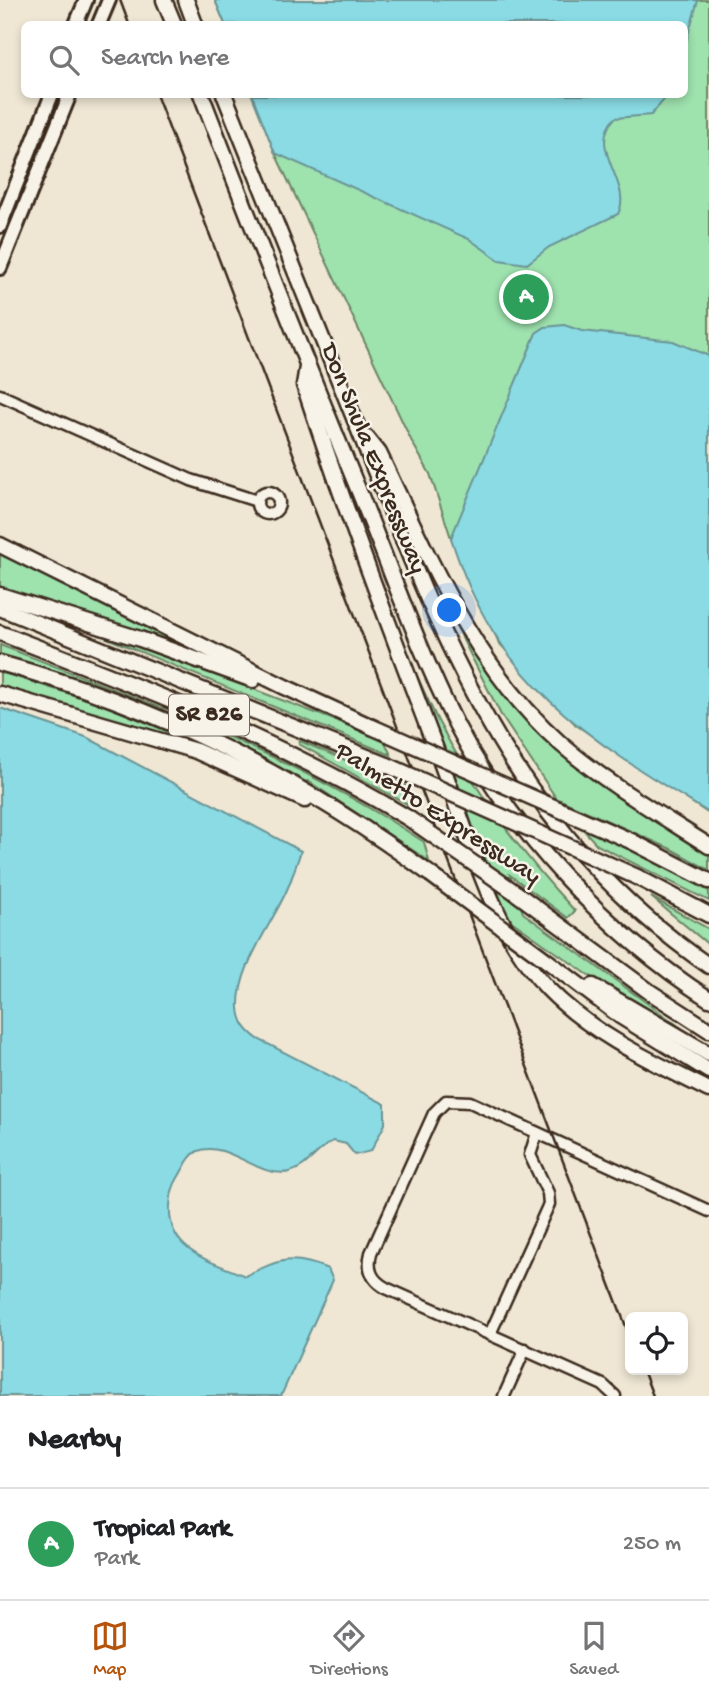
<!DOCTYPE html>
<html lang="en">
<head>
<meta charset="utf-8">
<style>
	:root { --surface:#fff; --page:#f6f6f6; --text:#202124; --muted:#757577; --line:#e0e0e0; --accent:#b45309 }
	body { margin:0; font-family:"Gochi Hand",sans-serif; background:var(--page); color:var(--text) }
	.controls { position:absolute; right:21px; bottom:21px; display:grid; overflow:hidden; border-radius:10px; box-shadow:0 4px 10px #0003 }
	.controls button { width:63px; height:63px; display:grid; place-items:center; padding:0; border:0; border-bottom:2px solid var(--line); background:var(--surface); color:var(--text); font:35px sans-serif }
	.you { position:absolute; left:450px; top:611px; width:24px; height:24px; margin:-18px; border:5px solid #fff; border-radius:50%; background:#1a73e8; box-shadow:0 0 0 10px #1a73e833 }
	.badge { display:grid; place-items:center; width:46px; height:46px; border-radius:50%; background:var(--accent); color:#fff; font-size:23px; font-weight:700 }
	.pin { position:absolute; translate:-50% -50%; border:4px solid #fff; box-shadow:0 2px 7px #0006 }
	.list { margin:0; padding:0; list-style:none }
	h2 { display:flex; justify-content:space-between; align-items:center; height:91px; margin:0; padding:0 28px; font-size:30px }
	h2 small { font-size:23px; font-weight:400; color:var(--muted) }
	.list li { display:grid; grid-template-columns:46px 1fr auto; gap:21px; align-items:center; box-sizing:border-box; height:112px; padding:0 28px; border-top:2px solid var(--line) }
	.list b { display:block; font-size:26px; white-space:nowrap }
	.list p { margin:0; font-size:23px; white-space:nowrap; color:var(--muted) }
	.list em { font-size:23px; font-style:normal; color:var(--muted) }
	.icon { flex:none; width:38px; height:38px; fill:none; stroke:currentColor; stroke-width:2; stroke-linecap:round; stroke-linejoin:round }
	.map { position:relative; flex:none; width:709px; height:1396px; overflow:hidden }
	.search { position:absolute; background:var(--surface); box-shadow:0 4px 10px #0003; left:21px; right:21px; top:21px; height:77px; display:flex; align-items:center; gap:18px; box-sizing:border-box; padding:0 24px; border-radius:10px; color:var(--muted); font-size:26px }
	.sheet { height:203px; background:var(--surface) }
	nav { display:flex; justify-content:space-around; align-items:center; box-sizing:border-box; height:98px; border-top:2px solid var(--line); background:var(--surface); font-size:19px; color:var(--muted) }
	nav a { display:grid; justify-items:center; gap:4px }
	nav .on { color:var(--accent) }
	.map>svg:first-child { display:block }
	.green { fill:#9ee2ae; stroke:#6c8666; stroke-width:2 }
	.water { fill:#8adbe4; stroke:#6a9495; stroke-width:2 }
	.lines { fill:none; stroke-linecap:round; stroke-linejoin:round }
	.minor-casing { stroke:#3b2a1e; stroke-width:15 }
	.major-casing { stroke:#3b2a1e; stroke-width:18 }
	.highway-casing { stroke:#3b2a1e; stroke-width:19 }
	.minor { stroke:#f7f3e8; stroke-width:10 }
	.major { stroke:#f7f3e8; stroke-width:12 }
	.highway { stroke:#f7f3e8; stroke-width:14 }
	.rail { stroke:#3b2a1e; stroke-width:2.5 }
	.highway-bridge-casing { stroke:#3b2a1e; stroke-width:19; stroke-linecap:butt }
	.highway-bridge { stroke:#f7f3e8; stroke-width:14 }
	.labels { text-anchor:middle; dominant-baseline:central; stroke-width:5; stroke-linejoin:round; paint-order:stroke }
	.shield { fill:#f7f3e8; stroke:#73665b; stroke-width:2 }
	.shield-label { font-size:24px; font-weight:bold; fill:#3b2a1e }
	.street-label { font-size:26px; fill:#3b2a1e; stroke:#f7f3e8 }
</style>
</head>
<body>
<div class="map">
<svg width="709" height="1396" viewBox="0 0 709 1396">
	<rect width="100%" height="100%" fill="#efe7d4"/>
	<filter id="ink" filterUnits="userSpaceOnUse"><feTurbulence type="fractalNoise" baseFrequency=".0143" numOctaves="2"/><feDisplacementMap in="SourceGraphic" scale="14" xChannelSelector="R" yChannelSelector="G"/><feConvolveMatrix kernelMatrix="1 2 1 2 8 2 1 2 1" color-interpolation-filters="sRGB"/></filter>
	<g filter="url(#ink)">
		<!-- green -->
		<g class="green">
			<path d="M215,0H709V814L576,725L499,643L451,538L430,474L412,442L275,153L252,95L684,94V24H225Z"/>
			<path d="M0,552L197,650L196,653L0,589Z"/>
			<path d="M93,628L376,736L384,740L391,755L92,632Z"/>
			<path d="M396,630C411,661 424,693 439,723C476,792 521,854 575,911L568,918L510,875L523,913L702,1043L587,974L507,918Z"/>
			<path d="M463,631L595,777L709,854V870L671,849L556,798L502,717L463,640L460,632Z"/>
			<path d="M0,645C145,701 293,755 424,842L429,861L308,781L303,782C202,726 110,691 0,657Z"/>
			<path d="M0,672L96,702L213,750L0,688Z"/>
			<path d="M300,741L407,786L414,808L299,744Z"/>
			<path d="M581,827L646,857L709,891V901L597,845Z"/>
			<path d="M651,897L709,929V945Z"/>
		</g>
		<!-- water -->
		<g class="water">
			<path d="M215,0H698L685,46L684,24H225Z"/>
			<path d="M252,95H668L651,115L615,118C585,148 634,184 618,214L549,247L527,264L499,260L469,239L275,153Z"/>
			<path d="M564,325L582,331L673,341L709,356V813C585,737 497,684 451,538L536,333L545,327Z"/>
			<path d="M0,708L86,737L301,851C296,865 292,879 286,892C270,927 237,969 239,1008C240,1023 247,1031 258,1039L385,1104V1124L371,1151L355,1155L346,1144L333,1141C317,1149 308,1167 290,1172C258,1179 228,1140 198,1151C189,1155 184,1168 179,1176C172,1187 171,1194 170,1206C167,1252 211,1261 245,1276C280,1259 292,1254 328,1269L333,1280L281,1396H0Z"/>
		</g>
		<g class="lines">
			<defs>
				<g id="minor">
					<path d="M0,395L191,480L257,501"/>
					<circle cx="268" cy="503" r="11"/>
					<path d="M490,1334L549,1204L548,1193L530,1155L537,1133"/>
					<path d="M504,1396L525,1349"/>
					<path d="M615,1396L603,1385L386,1288C371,1280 367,1269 371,1253L434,1113L446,1101L470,1102L709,1211"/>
				</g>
				<g id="major">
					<path d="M76,24L86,0"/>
					<path d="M99,24L109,0"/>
					<path d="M0,226L52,94"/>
					<path d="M0,268L70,94"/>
				</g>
				<g id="highway">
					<path d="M164,0L174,24"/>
					<path d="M186,0L195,24"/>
					<path d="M201,94C252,226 304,358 358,489C390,567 418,649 456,724C511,831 608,934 709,999"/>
					<path d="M224,94C268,204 312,313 356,423C442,638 509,828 709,966"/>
					<path d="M307,367L304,385C346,513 394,639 442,765C470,840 492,930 548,989C593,1035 653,1062 709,1090"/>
					<path d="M367,438L379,453C429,557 473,666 561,744C606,783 659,814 709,846"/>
					<path d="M0,545L285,687L372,727"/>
					<path d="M0,595L140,639L253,680"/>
					<path d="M0,608L387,765"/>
					<path d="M0,633C140,687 279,740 408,818"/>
					<path d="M0,663C162,708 295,775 430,874"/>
					<path d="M0,694L196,751L305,800"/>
					<path d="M631,841L709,881"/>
					<path d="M637,877L709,915"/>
					<path d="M516,893L650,992L709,1030"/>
					<path d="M546,960L620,1016L709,1071"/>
					<path d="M593,986L709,1054"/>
				</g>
			</defs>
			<!-- minor casing -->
			<use href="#minor" class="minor-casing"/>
			<!-- major casing -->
			<use href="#major" class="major-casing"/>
			<!-- highway casing -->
			<use href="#highway" class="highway-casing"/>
			<!-- minor -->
			<use href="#minor" class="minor"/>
			<!-- major -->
			<use href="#major" class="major"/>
			<!-- highway -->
			<use href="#highway" class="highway"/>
			<!-- rail -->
			<g class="rail">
				<path d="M120,0L129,24"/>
				<path d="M156,94L630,1337"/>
				<path d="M643,1370L653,1396"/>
			</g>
			<defs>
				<g id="highway-bridge">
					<path d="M372,727L631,841"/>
					<path d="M387,765L637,877"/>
					<path d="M408,818L516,893"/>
					<path d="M430,874L546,960"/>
				</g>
			</defs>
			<!-- highway-bridge casing -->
			<use href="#highway-bridge" class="highway-bridge-casing"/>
			<!-- highway-bridge -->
			<use href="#highway-bridge" class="highway-bridge"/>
		</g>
	</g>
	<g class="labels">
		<!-- shield labels -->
		<rect class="shield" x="169" y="694.5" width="80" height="41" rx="5"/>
		<g class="shield-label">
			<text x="209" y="715">SR 826</text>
		</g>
		<!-- street labels -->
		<g class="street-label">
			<text transform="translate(372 459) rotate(68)">Don Shula Expressway</text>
			<text transform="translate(437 815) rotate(33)">Palmetto Expressway</text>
		</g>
	</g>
</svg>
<div class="controls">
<button><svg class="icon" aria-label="locate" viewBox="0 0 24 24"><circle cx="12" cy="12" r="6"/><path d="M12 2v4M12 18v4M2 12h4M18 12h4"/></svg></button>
</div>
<div class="you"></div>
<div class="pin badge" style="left:526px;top:297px;background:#2e9e5b">A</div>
<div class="search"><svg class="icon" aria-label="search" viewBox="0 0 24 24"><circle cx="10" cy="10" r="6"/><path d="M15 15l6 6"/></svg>Search here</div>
</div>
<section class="sheet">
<h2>Nearby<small></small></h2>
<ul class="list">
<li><span class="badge" style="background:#2e9e5b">A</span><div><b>Tropical Park</b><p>Park</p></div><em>250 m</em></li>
</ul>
</section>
<nav>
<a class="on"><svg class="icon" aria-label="map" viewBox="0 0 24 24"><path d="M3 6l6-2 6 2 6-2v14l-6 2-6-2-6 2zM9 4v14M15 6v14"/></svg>Map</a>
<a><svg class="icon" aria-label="directions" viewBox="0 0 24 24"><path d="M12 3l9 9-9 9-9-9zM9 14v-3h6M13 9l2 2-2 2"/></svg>Directions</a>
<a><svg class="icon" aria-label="saved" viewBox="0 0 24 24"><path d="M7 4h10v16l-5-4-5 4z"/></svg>Saved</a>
</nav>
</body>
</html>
